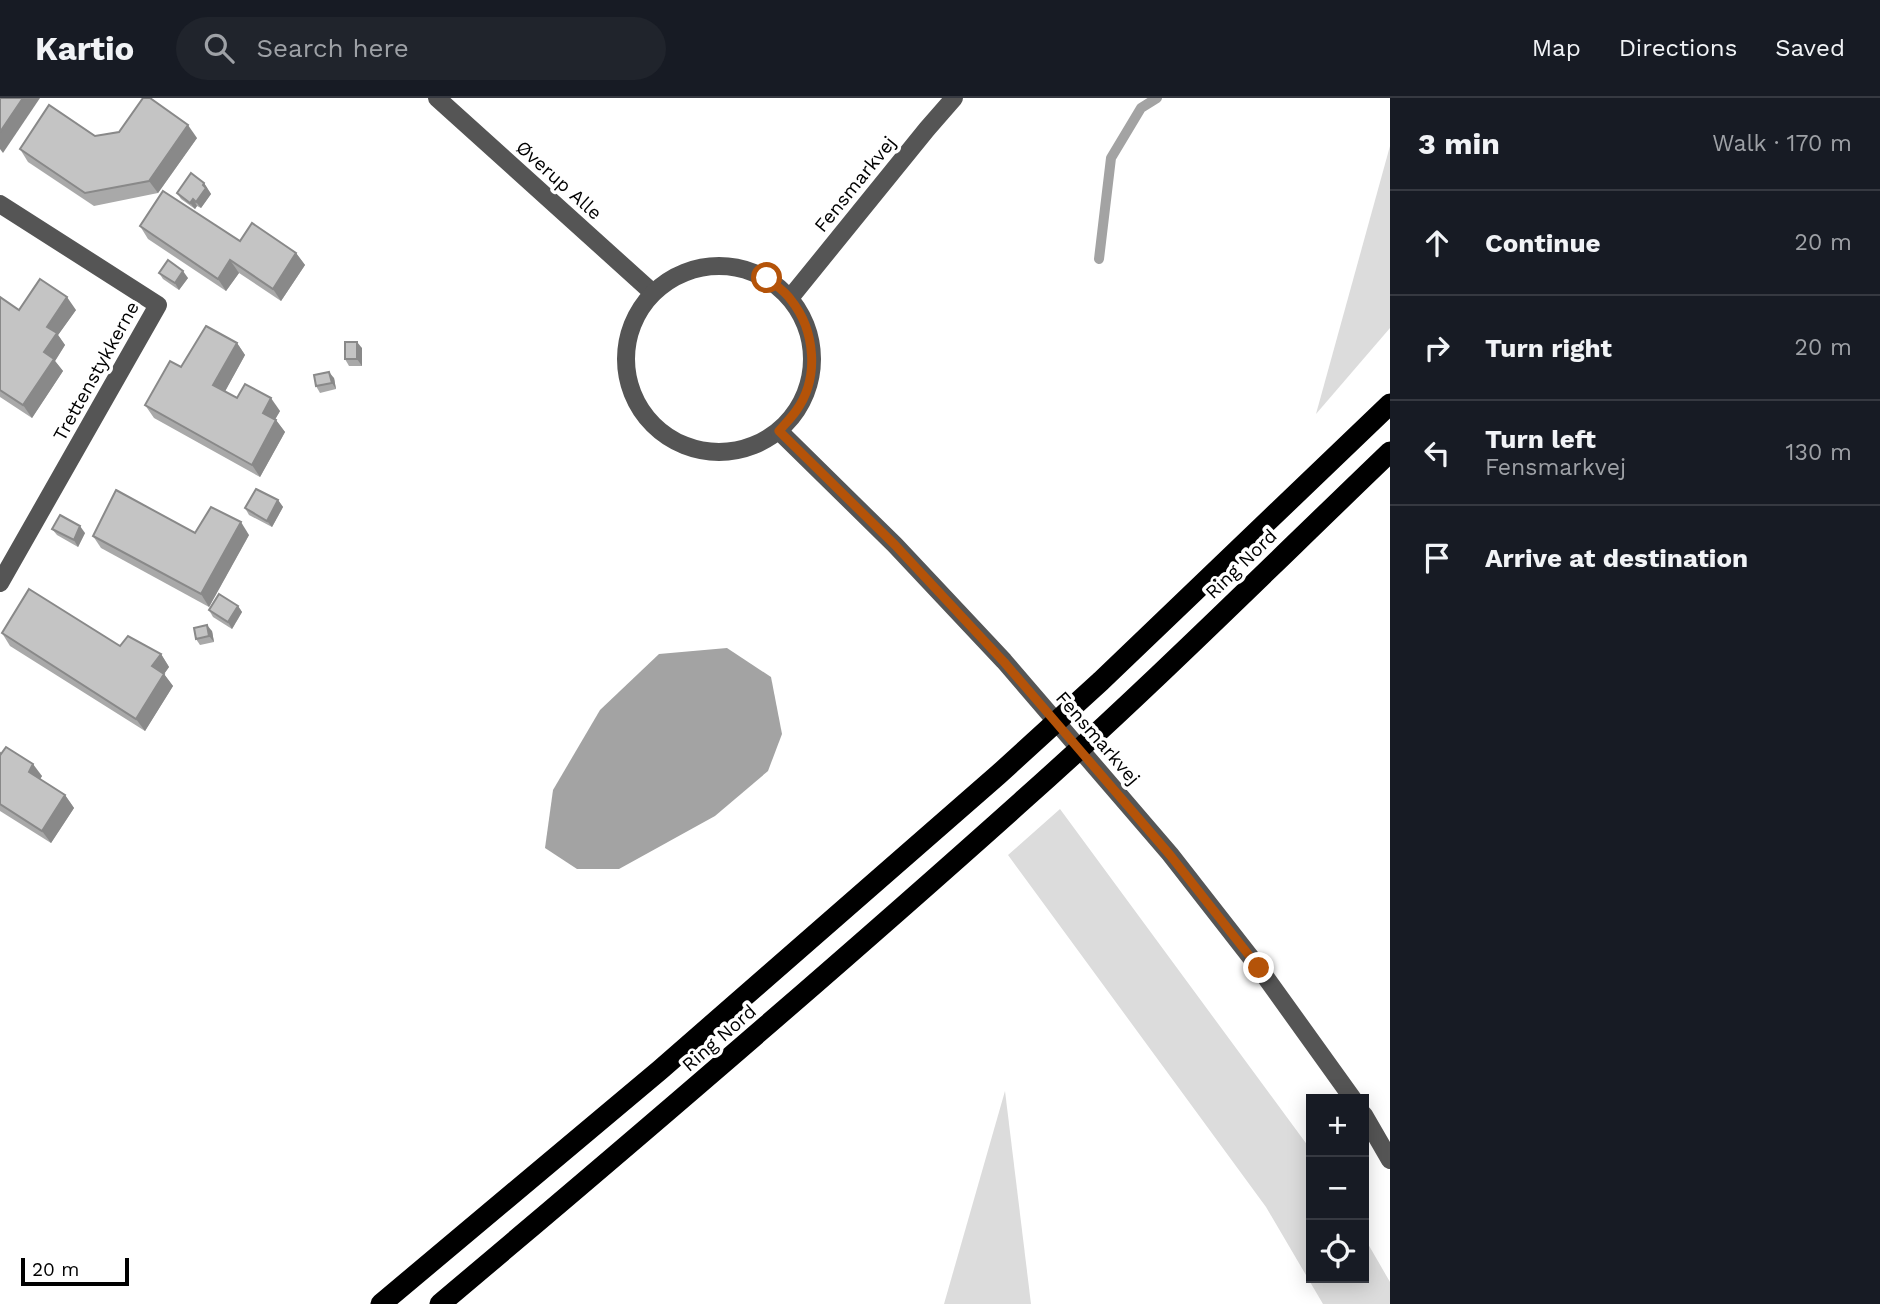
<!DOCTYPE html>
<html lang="en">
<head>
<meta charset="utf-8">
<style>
	:root { --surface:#171b24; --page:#20242c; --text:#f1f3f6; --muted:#9ea1a6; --line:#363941 }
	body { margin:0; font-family:"Work Sans",sans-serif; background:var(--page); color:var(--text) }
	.controls { position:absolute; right:21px; bottom:21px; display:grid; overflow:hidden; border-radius:0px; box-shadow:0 4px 18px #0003 }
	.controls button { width:63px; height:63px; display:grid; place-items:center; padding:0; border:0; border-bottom:2px solid var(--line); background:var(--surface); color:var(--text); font:35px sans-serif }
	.scale { position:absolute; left:21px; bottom:18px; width:108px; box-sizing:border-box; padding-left:7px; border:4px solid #000; border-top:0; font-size:19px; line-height:24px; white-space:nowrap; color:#000; -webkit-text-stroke:5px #fff; paint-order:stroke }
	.stop { position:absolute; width:21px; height:21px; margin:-16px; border:5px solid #b45309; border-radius:50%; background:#fff }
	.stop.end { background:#b45309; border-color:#fff; box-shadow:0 2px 7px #0008 }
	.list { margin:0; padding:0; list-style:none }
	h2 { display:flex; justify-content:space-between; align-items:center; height:91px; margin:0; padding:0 28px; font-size:30px }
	h2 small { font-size:23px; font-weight:400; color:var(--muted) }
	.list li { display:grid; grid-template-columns:46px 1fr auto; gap:21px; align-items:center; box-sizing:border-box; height:105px; padding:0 28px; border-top:2px solid var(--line) }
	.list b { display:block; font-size:26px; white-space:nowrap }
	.list p { margin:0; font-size:23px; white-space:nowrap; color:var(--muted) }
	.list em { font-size:23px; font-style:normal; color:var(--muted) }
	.icon { flex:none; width:38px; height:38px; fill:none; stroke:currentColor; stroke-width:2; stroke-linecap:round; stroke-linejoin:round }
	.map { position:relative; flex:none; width:1390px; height:1206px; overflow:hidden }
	header { display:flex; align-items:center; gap:42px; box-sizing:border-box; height:98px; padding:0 35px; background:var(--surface); border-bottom:2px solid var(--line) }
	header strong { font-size:33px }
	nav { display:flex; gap:38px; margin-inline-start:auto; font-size:24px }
	.search { width:490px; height:63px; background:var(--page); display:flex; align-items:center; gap:18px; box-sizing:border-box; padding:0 24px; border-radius:38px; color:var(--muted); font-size:26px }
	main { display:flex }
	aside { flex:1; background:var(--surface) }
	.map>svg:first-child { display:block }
	.green { fill:#dcdcdc }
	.water { fill:#a3a3a3 }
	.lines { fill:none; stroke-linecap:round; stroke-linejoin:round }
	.stream { stroke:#a3a3a3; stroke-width:10 }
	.minor { stroke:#555; stroke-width:18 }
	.highway { stroke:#000; stroke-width:21 }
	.wall { fill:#a9a9a9 }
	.shaded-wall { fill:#898989 }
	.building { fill:#c4c4c4; stroke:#898989; stroke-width:2 }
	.route { stroke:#b45309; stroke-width:9 }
	.labels { text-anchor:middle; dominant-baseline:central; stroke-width:7; stroke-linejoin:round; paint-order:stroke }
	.street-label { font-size:19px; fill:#000; stroke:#fff }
</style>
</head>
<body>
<header>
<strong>Kartio</strong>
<div class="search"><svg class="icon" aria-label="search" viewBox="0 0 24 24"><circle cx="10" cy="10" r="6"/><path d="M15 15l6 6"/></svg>Search here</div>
<nav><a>Map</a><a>Directions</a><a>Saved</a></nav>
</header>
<main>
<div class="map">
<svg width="1390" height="1206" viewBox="0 0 1390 1206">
	<rect width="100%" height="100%" fill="#fff"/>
	<!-- green -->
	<g class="green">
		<path d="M1390,48V230L1316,316Z"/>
		<path d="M1060,711L1311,1052V1180H1364V1139L1390,1184V1206H1323L1266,1109L1008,757Z"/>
		<path d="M1005,993L1031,1206H944Z"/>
	</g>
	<!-- water -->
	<path class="water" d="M727,550L771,579L782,636L768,673L715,718L619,771H577L545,750L553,692L600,612L659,556Z"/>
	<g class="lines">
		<!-- stream -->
		<path class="stream" d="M1099,161L1111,60L1141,10L1157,0"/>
		<!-- minor -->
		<g class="minor">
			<path d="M437,0L653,195"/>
			<path d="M0,106L158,207L0,485"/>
			<circle cx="719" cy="261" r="93"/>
			<path d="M790,200L927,31L954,0"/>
			<path d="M779,333L895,447L1004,563L1170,756L1259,870L1353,1001"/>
			<path d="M1364,1017L1390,1062"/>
		</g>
		<!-- highway -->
		<g class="highway">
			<path d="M381,1206L660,972L999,676L1101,583L1390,306"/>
			<path d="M440,1206C636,1041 831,874 1022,703C1148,591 1268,471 1390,354"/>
		</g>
	</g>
	<!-- wall -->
	<g class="wall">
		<path d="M95,38L197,40L158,95L94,108L28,64L20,51Z"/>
		<path d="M204,85L211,96L201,110L197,108L195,111L181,101L177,95Z"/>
		<path d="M140,128L240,143L296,155L305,167L281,203L239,175L226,193L148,141Z"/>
		<path d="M159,175L188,180L179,192L163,181Z"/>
		<path d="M0,199L19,212H76L58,237L65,247L55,263L63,273L32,320L0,299Z"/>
		<path d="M237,245L245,257L225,293L237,300L280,313L275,321L285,334L260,379L154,320L145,307L181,269Z"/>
		<path d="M362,250V268H349L345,261Z"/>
		<path d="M334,280L336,291L320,295L316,288Z"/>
		<path d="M278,402L283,409L272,429L249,417L245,410Z"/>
		<path d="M52,431L85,435L78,449L57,437Z"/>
		<path d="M195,435L249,437L209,509L101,450L93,438Z"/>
		<path d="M238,508L242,514L232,531L213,519L209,512Z"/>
		<path d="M212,533L214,544L200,547L196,541Z"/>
		<path d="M2,535L120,548L161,556L169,569L164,576L173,588L145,633L10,548Z"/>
		<path d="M0,655L42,678L40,681L65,697L74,710L51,745L0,713Z"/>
	</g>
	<!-- shaded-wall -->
	<g class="shaded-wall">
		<path d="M23,0H40L3,55L0,51V34Z"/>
		<path d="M188,27L197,40L158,95L149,83Z"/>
		<path d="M204,85L211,96L201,110L196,104Z"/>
		<path d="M193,101L197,108L195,111L190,105Z"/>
		<path d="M296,155L305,167L281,203L273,191Z"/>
		<path d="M230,162L239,175L226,193L218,181Z"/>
		<path d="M183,173L188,180L179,192L175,185Z"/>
		<path d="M67,199L76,212L58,237L65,247L55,263L63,273L32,320L23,307L44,254L47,229Z"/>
		<path d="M357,244L362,250V268L357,261Z"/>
		<path d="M237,245L245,257L222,299L213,287Z"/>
		<path d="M329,274L334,280L336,291L332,285Z"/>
		<path d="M271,300L280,313L272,327L263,315Z"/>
		<path d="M276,322L285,334L260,379L252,367Z"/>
		<path d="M278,402L283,409L272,429L267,423Z"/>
		<path d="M241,424L249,437L209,509L201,496Z"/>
		<path d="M80,428L85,435L78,449L74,442Z"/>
		<path d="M238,508L242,514L232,531L228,524Z"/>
		<path d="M207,527L212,533L214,544L209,538Z"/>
		<path d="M161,556L169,569L164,576L173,588L145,633L136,621L152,568Z"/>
		<path d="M33,666L42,678L37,686L29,674Z"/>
		<path d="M65,697L74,710L51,745L42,733Z"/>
	</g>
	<!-- building -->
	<g class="building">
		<path d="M0,0H23L0,34Z"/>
		<path d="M143,0H150L188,27L149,83L85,95L20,51L49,7L95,38L119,34Z"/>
		<path d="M191,75L204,85L203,87L206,90L196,104L193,101L190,105L177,95Z"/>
		<path d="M163,93L240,143L252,125L296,155L273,191L230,162L218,181L140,128Z"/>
		<path d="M168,162L183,173L175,185L159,175Z"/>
		<path d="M40,181L67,199L47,229L57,235L44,254L54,261L23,307L0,292V199L19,212Z"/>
		<path d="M206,228L237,245L213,287L237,300L245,286L271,300L263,315L276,322L252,367L145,307L170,263L181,269Z"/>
		<rect x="345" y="244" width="12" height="17"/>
		<path d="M329,274L332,285L316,288L314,277Z"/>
		<path d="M256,391L278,402L267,423L245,410Z"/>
		<path d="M116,392L195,435L211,409L241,424L201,496L93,438Z"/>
		<path d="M60,417L80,428L74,442L52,431Z"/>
		<path d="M29,491L120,548L128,538L161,556L152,568L164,576L136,621L2,535Z"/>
		<path d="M219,496L238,508L228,524L209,512Z"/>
		<path d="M207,527L209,538L196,541L194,530Z"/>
		<path d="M6,649L33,666L29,674L65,697L42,733L0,706V655L1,656Z"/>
	</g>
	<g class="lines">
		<!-- route -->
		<path class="route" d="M767,180C775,187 785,193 791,202C815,232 820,280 796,313C791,320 785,326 779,333L895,447L1004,564L1170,757L1259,870"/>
	</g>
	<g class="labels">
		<!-- street labels -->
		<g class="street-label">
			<text transform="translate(559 82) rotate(42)">Øverup Alle</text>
			<text transform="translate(855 86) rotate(-51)">Fensmarkvej</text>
			<text transform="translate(96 273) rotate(-61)">Trettenstykkerne</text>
			<text transform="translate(1241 466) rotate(-44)">Ring Nord</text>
			<text transform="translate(1098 640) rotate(49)">Fensmarkvej</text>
			<text transform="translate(719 940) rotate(-41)">Ring Nord</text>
		</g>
	</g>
</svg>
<div class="controls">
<button>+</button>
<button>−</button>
<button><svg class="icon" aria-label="locate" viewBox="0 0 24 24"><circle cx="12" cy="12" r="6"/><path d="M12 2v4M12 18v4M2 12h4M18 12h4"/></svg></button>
</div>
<div class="scale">20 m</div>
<div class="stop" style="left:767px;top:180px"></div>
<div class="stop end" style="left:1259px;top:870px"></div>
</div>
<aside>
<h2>3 min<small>Walk · 170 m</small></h2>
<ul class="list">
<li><svg class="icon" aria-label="ahead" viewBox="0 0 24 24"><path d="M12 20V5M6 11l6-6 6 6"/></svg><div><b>Continue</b></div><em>20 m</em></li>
<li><svg class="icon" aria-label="right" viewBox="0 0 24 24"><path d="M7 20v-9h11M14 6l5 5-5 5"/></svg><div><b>Turn right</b></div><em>20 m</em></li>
<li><svg class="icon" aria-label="left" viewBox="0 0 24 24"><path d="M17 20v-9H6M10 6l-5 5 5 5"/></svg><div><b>Turn left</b><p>Fensmarkvej</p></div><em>130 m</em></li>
<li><svg class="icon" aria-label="arrive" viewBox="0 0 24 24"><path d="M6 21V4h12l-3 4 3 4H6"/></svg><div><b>Arrive at destination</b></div></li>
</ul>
</aside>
</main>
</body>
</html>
